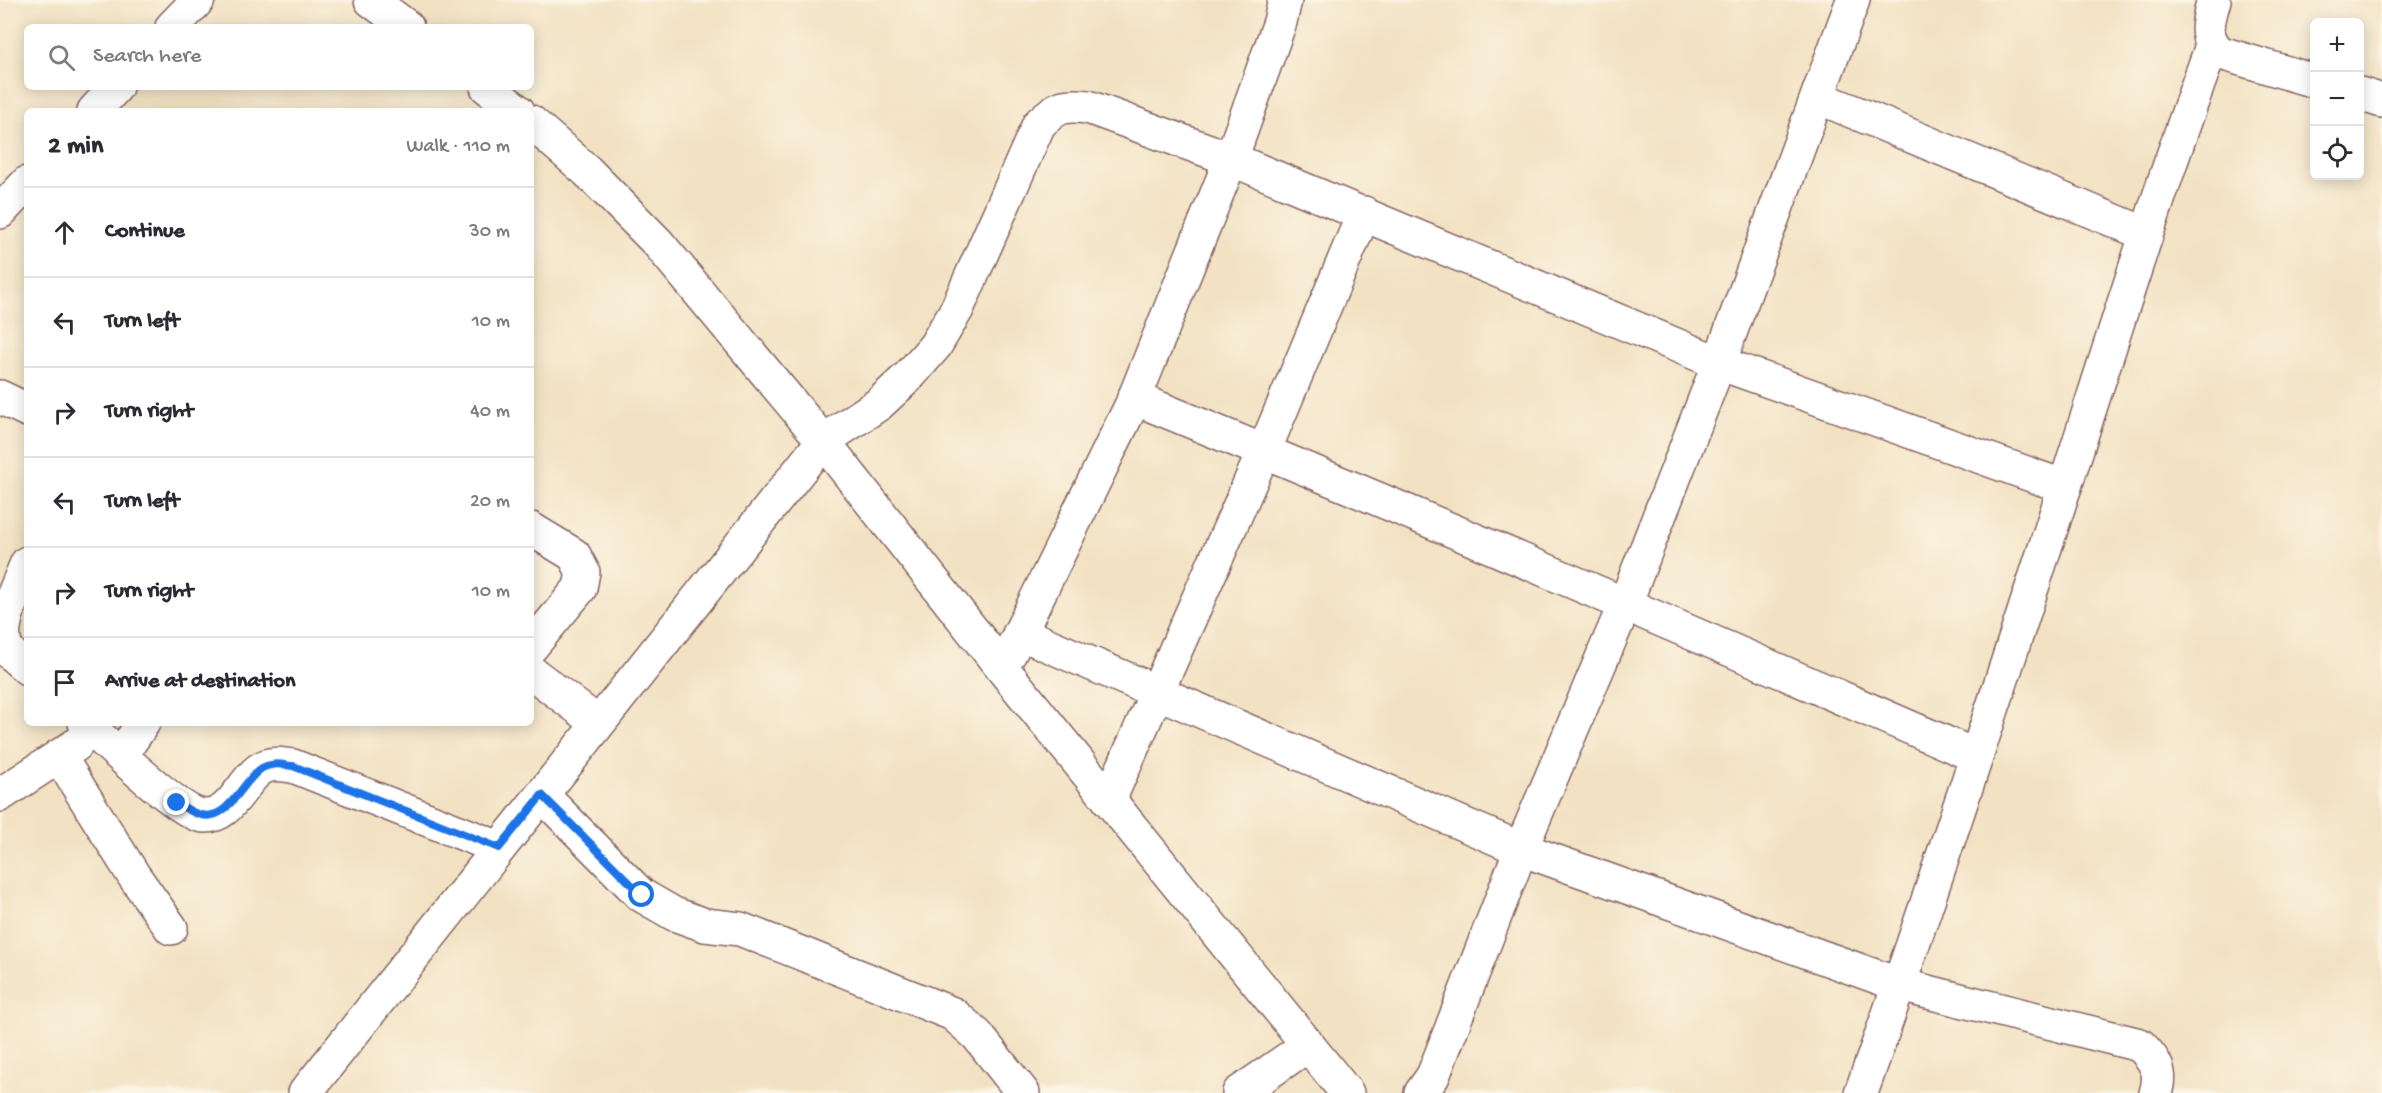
<!DOCTYPE html>
<html lang="en">
<head>
<meta charset="utf-8">
<style>
	:root { --surface:#fff; --page:#f7f7f7; --text:#2b2b33; --muted:#7c7c81; --line:#e1e1e2 }
	body { margin:0; font-family:"Gochi Hand",sans-serif; background:var(--page); color:var(--text) }
	.controls { position:absolute; right:18px; top:18px; display:grid; overflow:hidden; border-radius:9px; box-shadow:0 3px 15px #0003 }
	.controls button { width:54px; height:54px; display:grid; place-items:center; padding:0; border:0; border-bottom:2px solid var(--line); background:var(--surface); color:var(--text); font:30px sans-serif }
	.stop { position:absolute; width:18px; height:18px; margin:-14px; border:4px solid #1a73e8; border-radius:50%; background:#fff }
	.stop.end { background:#1a73e8; border-color:#fff; box-shadow:0 2px 6px #0008 }
	.list { margin:0; padding:0; list-style:none }
	h2 { display:flex; justify-content:space-between; align-items:center; height:78px; margin:0; padding:0 24px; font-size:26px }
	h2 small { font-size:20px; font-weight:400; color:var(--muted) }
	.list li { display:grid; grid-template-columns:39px 1fr auto; gap:18px; align-items:center; box-sizing:border-box; height:90px; padding:0 24px; border-top:2px solid var(--line) }
	.list b { display:block; font-size:22px; white-space:nowrap }
	.list em { font-size:20px; font-style:normal; color:var(--muted) }
	.icon { flex:none; width:33px; height:33px; fill:none; stroke:currentColor; stroke-width:2; stroke-linecap:round; stroke-linejoin:round }
	.map { position:relative; flex:none; width:2382px; height:1093px; overflow:hidden }
	.search { position:absolute; background:var(--surface); box-shadow:0 3px 15px #0003; left:24px; top:24px; width:510px; height:66px; display:flex; align-items:center; gap:15px; box-sizing:border-box; padding:0 21px; border-radius:9px; color:var(--muted); font-size:22px }
	.panel { position:absolute; background:var(--surface); box-shadow:0 3px 15px #0003; left:24px; top:108px; width:510px; height:618px; border-radius:9px }
	.map>svg:first-child { display:block }
	.lines { fill:none; stroke-linecap:round; stroke-linejoin:round }
	.minor-casing { stroke:#856360; stroke-width:36 }
	.tertiary-casing { stroke:#856360; stroke-width:36 }
	.minor { stroke:#fff; stroke-width:33 }
	.tertiary { stroke:#fff; stroke-width:33 }
	.route { stroke:#1a73e8; stroke-width:8 }
</style>
</head>
<body>
<div class="map">
<svg width="2382" height="1093" viewBox="0 0 2382 1093">
	<rect width="100%" height="100%" fill="#fcf5e5"/>
	<filter id="ink" filterUnits="userSpaceOnUse"><feTurbulence type="fractalNoise" baseFrequency=".0167" numOctaves="2"/><feDisplacementMap in="SourceGraphic" scale="12" xChannelSelector="R" yChannelSelector="G"/><feConvolveMatrix kernelMatrix="1 2 1 2 8 2 1 2 1" color-interpolation-filters="sRGB"/></filter>
	<filter id="wash" filterUnits="userSpaceOnUse"><feTurbulence type="fractalNoise" baseFrequency=".008" numOctaves="4" result="noise"/><feDisplacementMap in="SourceGraphic" scale="24" xChannelSelector="R" yChannelSelector="G"/><feGaussianBlur stdDeviation="1.35" result="paint"/><feColorMatrix in="noise" values="0 0 0 0 0 0 0 0 0 0 0 0 0 0 0 0 0 1.4 0 .05"/><feComposite in="paint" operator="in"/></filter>
	<g filter="url(#wash)">
		<rect width="100%" height="100%" fill="#f2e2c3"/>
	</g>
	<g filter="url(#ink)">
		<g class="lines">
			<defs>
				<g id="minor">
					<path d="M2214,0C2208,21 2202,39 2221,53L2314,81"/>
					<path d="M172,27L198,0"/>
					<path d="M2360,94L2382,101"/>
					<path d="M1818,97L2146,234"/>
					<path d="M94,111L116,87"/>
					<path d="M0,212L27,183"/>
					<path d="M0,397L27,410"/>
					<path d="M1134,398C1417,513 1696,635 1976,756"/>
					<path d="M531,529L574,555L583,572L580,588L531,647"/>
					<path d="M27,563C19,583 1,618 4,640C5,651 19,661 27,668"/>
					<path d="M1020,633L1521,849L1900,985L2140,1045C2155,1060 2163,1072 2156,1093"/>
					<path d="M1010,653L1132,404L1231,159L1280,22L1285,0"/>
					<path d="M531,672L598,723"/>
					<path d="M85,723C104,741 177,810 199,815C230,823 242,779 262,768C272,762 283,765 293,766L499,848"/>
					<path d="M121,755L143,723"/>
					<path d="M59,756L134,876L171,928"/>
					<path d="M0,795L76,745"/>
					<path d="M542,795L641,895L674,914L705,925L740,929L953,1014L977,1035L1023,1093"/>
					<path d="M1109,800L1264,451L1364,213"/>
					<path d="M305,1093L823,441L879,404L909,376L935,346L957,309L1039,124C1058,106 1063,104 1088,107L1231,159L1719,363L2065,487"/>
					<path d="M1239,1093L1308,1045"/>
					<path d="M1421,1093L1433,1076L1521,849L1625,604L1719,363L1853,0"/>
					<path d="M1861,1093C1933,891 2000,687 2066,483C2113,337 2159,190 2212,46"/>
				</g>
				<g id="tertiary">
					<path d="M371,0L407,27"/>
					<path d="M487,87L518,111"/>
					<path d="M531,122L587,171L658,243L823,441L1002,668L1347,1093"/>
				</g>
			</defs>
			<!-- minor casing -->
			<use href="#minor" class="minor-casing"/>
			<!-- tertiary casing -->
			<use href="#tertiary" class="tertiary-casing"/>
			<!-- minor -->
			<use href="#minor" class="minor"/>
			<!-- tertiary -->
			<use href="#tertiary" class="tertiary"/>
		</g>
	</g>
	<g class="lines" filter="url(#ink)">
		<!-- route -->
		<path class="route" d="M177,803C184,807 191,812 198,814C228,825 242,780 262,768C272,762 283,765 293,766L499,848L542,795L642,895"/>
	</g>
</svg>
<div class="controls">
<button>+</button>
<button>−</button>
<button><svg class="icon" aria-label="locate" viewBox="0 0 24 24"><circle cx="12" cy="12" r="6"/><path d="M12 2v4M12 18v4M2 12h4M18 12h4"/></svg></button>
</div>
<div class="stop" style="left:642px;top:895px"></div>
<div class="stop end" style="left:177px;top:803px"></div>
<div class="search"><svg class="icon" aria-label="search" viewBox="0 0 24 24"><circle cx="10" cy="10" r="6"/><path d="M15 15l6 6"/></svg>Search here</div>
<section class="panel">
<h2>2 min<small>Walk · 110 m</small></h2>
<ul class="list">
<li><svg class="icon" aria-label="ahead" viewBox="0 0 24 24"><path d="M12 20V5M6 11l6-6 6 6"/></svg><div><b>Continue</b></div><em>30 m</em></li>
<li><svg class="icon" aria-label="left" viewBox="0 0 24 24"><path d="M17 20v-9H6M10 6l-5 5 5 5"/></svg><div><b>Turn left</b></div><em>10 m</em></li>
<li><svg class="icon" aria-label="right" viewBox="0 0 24 24"><path d="M7 20v-9h11M14 6l5 5-5 5"/></svg><div><b>Turn right</b></div><em>40 m</em></li>
<li><svg class="icon" aria-label="left" viewBox="0 0 24 24"><path d="M17 20v-9H6M10 6l-5 5 5 5"/></svg><div><b>Turn left</b></div><em>20 m</em></li>
<li><svg class="icon" aria-label="right" viewBox="0 0 24 24"><path d="M7 20v-9h11M14 6l5 5-5 5"/></svg><div><b>Turn right</b></div><em>10 m</em></li>
<li><svg class="icon" aria-label="arrive" viewBox="0 0 24 24"><path d="M6 21V4h12l-3 4 3 4H6"/></svg><div><b>Arrive at destination</b></div></li>
</ul>
</section>
</div>
</body>
</html>
